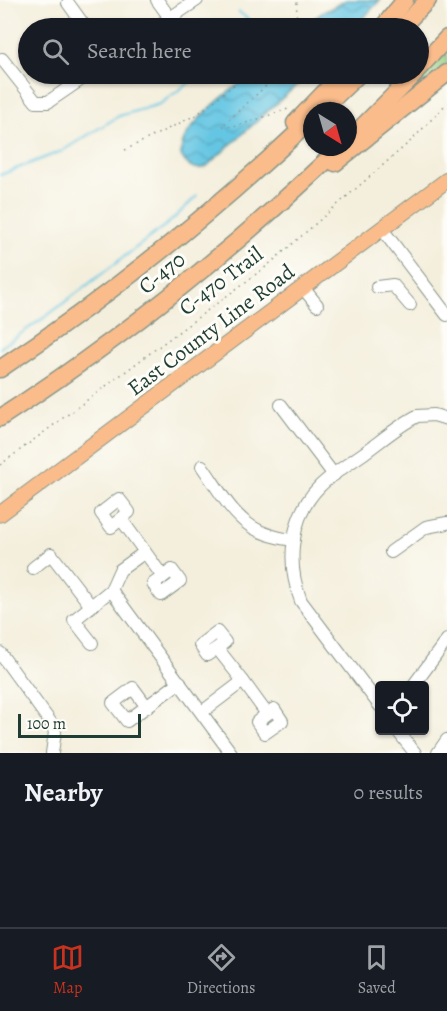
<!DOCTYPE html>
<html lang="en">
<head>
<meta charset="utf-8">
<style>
	:root { --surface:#171b24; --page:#242831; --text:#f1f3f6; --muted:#9ea1a6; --line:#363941; --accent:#c8321e }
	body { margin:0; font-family:Alegreya,serif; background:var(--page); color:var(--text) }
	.controls { position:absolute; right:18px; bottom:18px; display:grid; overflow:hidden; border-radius:6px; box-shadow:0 2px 4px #0004 }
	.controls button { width:54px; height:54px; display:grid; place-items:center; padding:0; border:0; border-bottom:2px solid var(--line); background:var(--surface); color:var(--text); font:30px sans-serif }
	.compass { position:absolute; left:303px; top:102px; width:54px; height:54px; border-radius:50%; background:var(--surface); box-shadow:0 2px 4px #0004; rotate:143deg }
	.scale { position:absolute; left:18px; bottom:15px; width:123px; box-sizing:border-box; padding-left:6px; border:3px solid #1f3d34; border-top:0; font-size:16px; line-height:21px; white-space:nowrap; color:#1f3d34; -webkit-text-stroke:4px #fdfcf7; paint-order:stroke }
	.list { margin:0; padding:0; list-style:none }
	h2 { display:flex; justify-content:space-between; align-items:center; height:78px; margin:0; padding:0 24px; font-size:26px }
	h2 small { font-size:20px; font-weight:400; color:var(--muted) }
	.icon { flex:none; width:33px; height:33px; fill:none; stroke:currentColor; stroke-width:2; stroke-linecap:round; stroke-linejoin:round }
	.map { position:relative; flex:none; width:447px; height:753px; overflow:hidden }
	.search { position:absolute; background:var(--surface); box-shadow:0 2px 4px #0004; left:18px; right:18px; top:18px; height:66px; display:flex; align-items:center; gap:15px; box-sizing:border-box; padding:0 21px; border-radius:33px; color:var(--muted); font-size:22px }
	.sheet { height:174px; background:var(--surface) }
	nav { display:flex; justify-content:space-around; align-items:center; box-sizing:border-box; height:84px; border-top:2px solid var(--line); background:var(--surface); font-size:16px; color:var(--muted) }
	nav a { display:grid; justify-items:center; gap:3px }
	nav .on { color:var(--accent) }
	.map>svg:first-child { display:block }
	.green { fill:url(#green-dots); stroke:#5c865a; stroke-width:1.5 }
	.water { fill:url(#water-waves); stroke:#42828c; stroke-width:1.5 }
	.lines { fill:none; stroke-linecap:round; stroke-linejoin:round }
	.stream { stroke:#65c6e3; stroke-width:2 }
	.minor-casing { stroke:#8a9688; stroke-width:14 }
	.major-casing { stroke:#8a9688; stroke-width:17 }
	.highway-casing { stroke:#8a9688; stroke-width:19 }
	.path { stroke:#8a9688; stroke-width:1.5; stroke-dasharray:1.5 4.5; stroke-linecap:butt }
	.minor { stroke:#fff; stroke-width:12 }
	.major { stroke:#fabc8b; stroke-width:15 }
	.highway { stroke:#fabc8b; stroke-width:16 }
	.labels { text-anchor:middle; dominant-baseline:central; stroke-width:6; stroke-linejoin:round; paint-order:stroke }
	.street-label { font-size:22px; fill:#1f3d34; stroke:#fdfcf7 }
</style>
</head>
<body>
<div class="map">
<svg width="447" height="753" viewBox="0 0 447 753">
	<defs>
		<pattern id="green-dots" width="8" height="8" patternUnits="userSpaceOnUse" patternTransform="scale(1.5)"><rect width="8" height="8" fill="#99ce7f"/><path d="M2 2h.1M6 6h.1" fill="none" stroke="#7ca869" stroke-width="1.8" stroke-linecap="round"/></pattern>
		<pattern id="water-waves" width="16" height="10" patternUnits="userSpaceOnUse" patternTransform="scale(1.5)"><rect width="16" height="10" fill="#65c6e3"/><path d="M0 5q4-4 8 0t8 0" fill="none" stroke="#53a2b9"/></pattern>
	</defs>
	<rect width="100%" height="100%" fill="#fdfcf7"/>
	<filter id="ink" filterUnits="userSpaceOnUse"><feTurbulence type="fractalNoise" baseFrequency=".0167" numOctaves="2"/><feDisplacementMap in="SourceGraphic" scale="12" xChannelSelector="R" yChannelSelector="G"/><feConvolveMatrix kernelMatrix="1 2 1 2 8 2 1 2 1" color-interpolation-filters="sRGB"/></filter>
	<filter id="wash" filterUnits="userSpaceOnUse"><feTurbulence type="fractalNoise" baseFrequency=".008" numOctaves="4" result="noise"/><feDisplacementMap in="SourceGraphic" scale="24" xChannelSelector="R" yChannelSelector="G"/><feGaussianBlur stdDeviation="1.35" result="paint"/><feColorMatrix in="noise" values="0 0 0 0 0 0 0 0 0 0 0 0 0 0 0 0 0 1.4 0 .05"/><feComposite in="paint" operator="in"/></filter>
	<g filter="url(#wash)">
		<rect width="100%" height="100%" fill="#f4efdd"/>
		<!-- green -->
		<path class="green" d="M447,52V64L401,102L400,100Z"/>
		<!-- water -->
		<g class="water">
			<path d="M346,0H380L354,28H301L322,13Z"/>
			<path d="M251,74H309L207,166C196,172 186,166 181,155C179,126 230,92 251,74Z"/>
		</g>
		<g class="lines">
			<!-- stream -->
			<g class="stream">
				<path d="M239,12L254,24L278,28"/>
				<path d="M0,175L62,151L119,116L160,104L201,74"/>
				<path d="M0,348L48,315L171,221L197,196"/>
			</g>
		</g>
	</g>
	<g filter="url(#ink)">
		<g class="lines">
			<defs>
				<g id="minor">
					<path d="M157,0L170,18"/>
					<path d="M68,3L86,28"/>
					<path d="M155,28L197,0"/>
					<path d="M2,59L36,102H48L89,74"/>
					<path d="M382,229L447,315"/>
					<path d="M377,287L393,285L410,305"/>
					<path d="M304,289L317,305"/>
					<path d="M281,405L334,475"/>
					<path d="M202,466C230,506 241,535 294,540"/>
					<path d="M121,519L129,512L119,499L101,513L111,527L121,519L145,552"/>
					<path d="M391,552L426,527L447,523"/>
					<path d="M33,568L51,554L91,606"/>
					<path d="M111,590L231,753"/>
					<path d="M92,643L74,620L111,590L120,570L145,552L163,577L153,584L161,595L180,581L172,570L163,577"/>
					<path d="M217,648L225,642L217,632L200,645L207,655L217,648L243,681"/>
					<path d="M0,653L51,723L55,732L52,753"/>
					<path d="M413,686L447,640"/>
					<path d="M380,706L301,601C286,563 290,516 320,486C333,473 350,463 364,453C382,440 398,426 417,416L434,415L447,419"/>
					<path d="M147,707L133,688L113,703L127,721L180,682"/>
					<path d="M202,712L243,681L267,714L257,722L265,733L282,721L274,709L267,714"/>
					<path d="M397,730L415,753"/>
					<path d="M438,753L447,740"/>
				</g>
				<path id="major" d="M0,514L447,180"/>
				<g id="highway">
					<path d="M382,28L405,0"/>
					<path d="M401,28L428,0"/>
					<path d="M418,69L447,38"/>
					<path d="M336,96L359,74"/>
					<path d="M295,123L342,74"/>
					<path d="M349,140L415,74"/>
					<path d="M335,163L447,73"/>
					<path d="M0,369C111,295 215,211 312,119"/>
					<path d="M0,418C122,339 236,247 341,147"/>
				</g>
			</defs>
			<!-- minor casing -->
			<use href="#minor" class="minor-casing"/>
			<!-- major casing -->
			<use href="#major" class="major-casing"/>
			<!-- highway casing -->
			<use href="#highway" class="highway-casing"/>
			<!-- path -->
			<g class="path">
				<path d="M296,28L297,0"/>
				<path d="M279,74L222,126L234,127L291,108"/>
				<path d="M125,150L198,114L247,74"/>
				<path d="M0,465L267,266L413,139L447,103"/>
			</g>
			<!-- minor -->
			<use href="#minor" class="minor"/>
			<!-- major -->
			<use href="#major" class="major"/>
			<!-- highway -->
			<use href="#highway" class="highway"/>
		</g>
	</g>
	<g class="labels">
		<!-- street labels -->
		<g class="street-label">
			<text transform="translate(162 273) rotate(-39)">C-470</text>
			<text transform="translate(221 281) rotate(-37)">C-470 Trail</text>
			<text transform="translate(211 330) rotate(-37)">East County Line Road</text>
		</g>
	</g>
</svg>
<div class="controls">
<button><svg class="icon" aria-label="locate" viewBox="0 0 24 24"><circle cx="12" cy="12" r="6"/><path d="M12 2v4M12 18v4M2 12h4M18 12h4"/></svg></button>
</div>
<svg class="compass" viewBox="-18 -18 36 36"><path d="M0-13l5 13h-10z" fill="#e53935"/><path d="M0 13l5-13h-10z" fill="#9ea1a6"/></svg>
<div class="scale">100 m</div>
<div class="search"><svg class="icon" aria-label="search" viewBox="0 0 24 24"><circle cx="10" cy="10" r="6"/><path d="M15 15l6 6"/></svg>Search here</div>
</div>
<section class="sheet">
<h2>Nearby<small>0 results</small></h2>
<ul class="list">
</ul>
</section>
<nav>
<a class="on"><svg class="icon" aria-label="map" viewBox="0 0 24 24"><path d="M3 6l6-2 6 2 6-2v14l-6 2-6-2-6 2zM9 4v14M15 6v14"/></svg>Map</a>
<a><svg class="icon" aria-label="directions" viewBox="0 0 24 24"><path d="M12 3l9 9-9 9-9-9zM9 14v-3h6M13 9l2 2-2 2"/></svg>Directions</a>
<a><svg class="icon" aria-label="saved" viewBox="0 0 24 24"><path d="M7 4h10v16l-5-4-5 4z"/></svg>Saved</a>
</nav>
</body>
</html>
